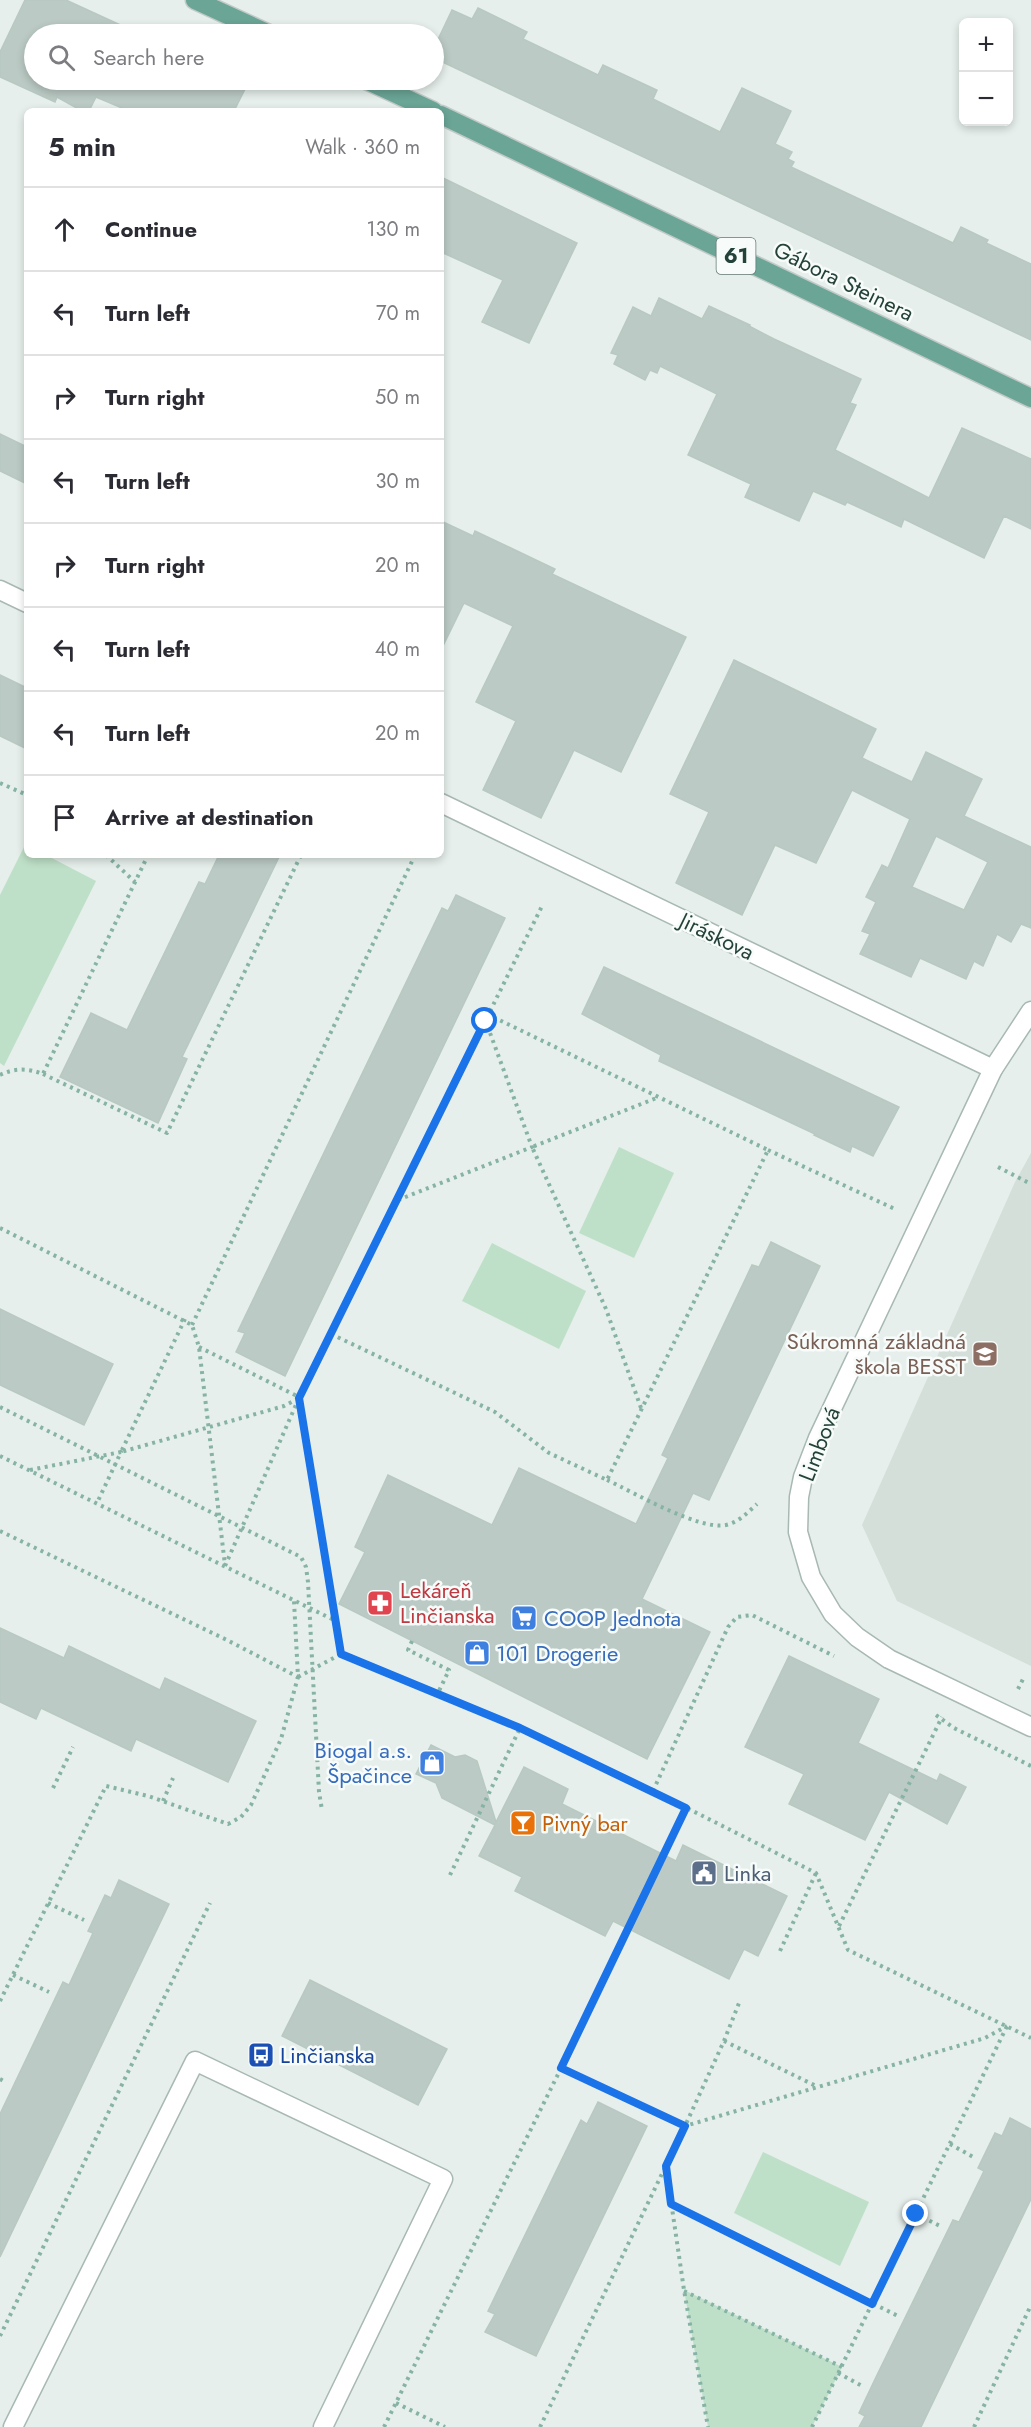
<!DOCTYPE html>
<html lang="en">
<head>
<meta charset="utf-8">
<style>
	:root { --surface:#fff; --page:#f2f2f3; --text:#2b2b33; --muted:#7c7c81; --line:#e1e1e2 }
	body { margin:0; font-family:Jost,sans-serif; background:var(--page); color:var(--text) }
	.controls { position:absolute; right:18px; top:18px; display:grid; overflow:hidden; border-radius:9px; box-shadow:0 3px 9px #0003 }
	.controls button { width:54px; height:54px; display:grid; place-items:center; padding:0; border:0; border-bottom:2px solid var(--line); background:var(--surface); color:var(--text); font:30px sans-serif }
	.stop { position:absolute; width:18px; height:18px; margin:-14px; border:4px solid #1a73e8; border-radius:50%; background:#fff }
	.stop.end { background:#1a73e8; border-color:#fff; box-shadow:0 2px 6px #0008 }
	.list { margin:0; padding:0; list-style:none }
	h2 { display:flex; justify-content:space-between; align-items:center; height:78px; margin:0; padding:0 24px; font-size:26px }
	h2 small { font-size:20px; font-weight:400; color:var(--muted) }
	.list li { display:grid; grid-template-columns:39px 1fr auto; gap:18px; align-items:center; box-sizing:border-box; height:84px; padding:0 24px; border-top:2px solid var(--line) }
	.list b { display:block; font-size:22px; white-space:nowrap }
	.list em { font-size:20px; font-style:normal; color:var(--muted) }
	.icon { flex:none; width:33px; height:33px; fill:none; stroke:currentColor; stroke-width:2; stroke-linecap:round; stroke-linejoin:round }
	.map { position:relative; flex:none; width:1031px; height:2427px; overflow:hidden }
	.search { position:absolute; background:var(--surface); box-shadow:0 3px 9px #0003; left:24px; top:24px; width:420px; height:66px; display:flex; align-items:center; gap:15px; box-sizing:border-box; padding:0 21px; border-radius:33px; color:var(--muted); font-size:22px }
	.panel { position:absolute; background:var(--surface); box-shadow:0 3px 9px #0003; left:24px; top:108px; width:420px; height:750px; border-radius:9px }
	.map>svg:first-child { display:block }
	.built { fill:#d4dfda }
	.green { fill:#bfe0c8 }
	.building { fill:#bbcac4; stroke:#b8c9c2; stroke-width:1.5; fill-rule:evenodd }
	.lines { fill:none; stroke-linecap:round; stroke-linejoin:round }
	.minor-casing { stroke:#a8b8b2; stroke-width:21 }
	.primary-casing { stroke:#c2cac8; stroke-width:21 }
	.path { stroke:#86b3a5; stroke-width:4; stroke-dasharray:3 4.5; stroke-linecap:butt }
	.minor { stroke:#fff; stroke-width:18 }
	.primary { stroke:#6aa596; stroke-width:18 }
	.route { stroke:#1a73e8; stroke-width:8 }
	.labels { text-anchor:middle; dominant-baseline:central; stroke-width:5; stroke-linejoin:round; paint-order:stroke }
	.shield { fill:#f7fbf9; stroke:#637a73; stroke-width:1.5 }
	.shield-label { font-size:21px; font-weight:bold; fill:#24423a }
	.street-label { font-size:22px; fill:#24423a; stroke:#f7fbf9 }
	.education-label { font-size:22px; fill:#785e54; stroke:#f7fbf9; text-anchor:end }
	.health-label { font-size:22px; fill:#be3a42; stroke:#f7fbf9; text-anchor:start }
	.shop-label { font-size:22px; fill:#366cbe; stroke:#f7fbf9; text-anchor:start }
	.food-label { font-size:22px; fill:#c56008; stroke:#f7fbf9; text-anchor:start }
	.service-label { font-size:22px; fill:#4e5e75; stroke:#f7fbf9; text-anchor:start }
	.transit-label { font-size:22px; fill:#164399; stroke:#f7fbf9; text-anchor:start }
</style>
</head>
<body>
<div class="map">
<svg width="1031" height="2427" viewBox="0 0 1031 2427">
	<rect width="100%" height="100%" fill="#e6efeb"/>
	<!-- built -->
	<path class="built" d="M1031,1153V1666L897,1601L862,1525L1015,1182Z"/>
	<!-- green -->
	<g class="green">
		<path d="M25,845L27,855H46L96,881L4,1066L0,1063V895Z"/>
		<path d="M619,1147L674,1173L634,1258L579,1233Z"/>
		<path d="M492,1243L586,1291L559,1349L462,1301Z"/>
		<path d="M763,2152L869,2202L840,2266L734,2213Z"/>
		<path d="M684,2290L842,2367L812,2427H708Z"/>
	</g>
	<!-- building -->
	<g class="building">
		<path d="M25,0H66L140,34H34V80H233L246,87L234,111H129L96,97L89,111H82L57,97L55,102L0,77V52Z"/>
		<path d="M478,8L527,32L523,39L598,75L603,65L657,90L653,99L720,132L742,88L791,111L775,144L792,152L788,159L794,162L791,167L953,243L961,227L988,240L986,243L1031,264V340L434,58V48L452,10L472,19Z"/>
		<path d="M441,177L577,243L529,343L482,322L503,280L441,252Z"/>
		<path d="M659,298L702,319L709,306L750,325L749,326L774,339L861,379L850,403L856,405L835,450L929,498L962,428L1031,459V529L1004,516L984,558L904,519L901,527L847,502L845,505L813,491L799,521L745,497L751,484L688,455L717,394L660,366L657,373L650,370L645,380L614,364L618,355L611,353L633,307L651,316Z"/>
		<path d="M0,434L27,447V484L0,471Z"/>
		<path d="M441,521L473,536L475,531L555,569L552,574L686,637L621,772L574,750L541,818L483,790L516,721L476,702L513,626L464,603L441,650Z"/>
		<path d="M734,660L876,729L862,758L912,782L926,752L982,779L964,816L1031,847V928L1021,924L1011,942L997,934L983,966L974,961L966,979L920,958L911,977L860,954L870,934L862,931L876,902L866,897L882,865L888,868L910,819L852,790L816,863L775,845L742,915L676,883L709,812L670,794ZM936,836L988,862L964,910L912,887Z"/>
		<path d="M0,675L27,688V749L0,736Z"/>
		<path d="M219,855H280L182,1057L187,1059L158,1123L60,1077L91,1013L127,1030L199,882L205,884Z"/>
		<path d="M456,895L505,918L285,1376L236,1352L245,1333L238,1331L442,908L448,911Z"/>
		<path d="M604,967L899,1107L873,1156L852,1146L850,1152L814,1135L815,1134L659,1061L661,1055L582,1014Z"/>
		<path d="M771,1242L820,1266L709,1500L693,1493L642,1599L710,1632L647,1759L339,1604L365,1552L355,1547L388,1475L492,1525L519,1468L636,1524L668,1458L662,1455L752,1265L759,1267Z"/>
		<path d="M0,1309L113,1364L84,1425L0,1385Z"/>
		<path d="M0,1628L64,1658L69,1646L160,1690L165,1678L256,1721L228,1782L136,1739L131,1751L41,1708L36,1719L0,1702Z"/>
		<path d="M789,1656L879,1699L858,1743L937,1781L940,1774L966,1787L947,1824L889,1792L865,1840L789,1804L804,1774L745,1747Z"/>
		<path d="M431,1745L455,1757L465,1755L477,1761L496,1822L524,1767L568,1789L562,1804L676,1861L683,1845L787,1896L758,1956L744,1949L729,1979L613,1921L605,1936L515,1891L522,1877L479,1856L495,1825L442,1798L436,1783L416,1774Z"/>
		<path d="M119,1880L169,1904L0,2257V2114L63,1982L69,1985L93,1933L88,1931L105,1895L111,1898Z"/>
		<path d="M310,1980L447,2049L418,2105L282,2036Z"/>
		<path d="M598,2102L647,2126L536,2356L485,2332L495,2314L488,2311L581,2120L587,2124Z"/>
		<path d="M1010,2118L1031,2129V2199L921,2427H859L865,2416L859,2413L877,2375L953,2220L959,2222L984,2171L978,2168L995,2133L1002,2136Z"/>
	</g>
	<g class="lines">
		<defs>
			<g id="minor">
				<path d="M0,590L27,603"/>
				<path d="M441,803L993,1069"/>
				<path d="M1031,1011L993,1069L818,1438L803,1477L799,1497L798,1532L811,1577L833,1614L857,1637L889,1659L1031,1727"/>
				<path d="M13,2427L195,2061L443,2179L323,2427"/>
			</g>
			<g id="primary">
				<path d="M195,0L269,34"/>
				<path d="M366,80L433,111"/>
				<path d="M441,115L1031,398"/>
			</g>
		</defs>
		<!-- minor casing -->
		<use href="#minor" class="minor-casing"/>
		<!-- primary casing -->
		<use href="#primary" class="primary-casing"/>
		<!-- path -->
		<g class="path">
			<path d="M0,783L27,795"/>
			<path d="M106,855L135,882"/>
			<path d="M43,1074L167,1133L301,855"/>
			<path d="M0,1075C14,1068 28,1068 43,1074L148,855"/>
			<path d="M768,1150L897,1210"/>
			<path d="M998,1167L1031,1184"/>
			<path d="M398,1200L532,1147L486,1022"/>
			<path d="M0,1228L192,1325L199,1347L225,1565"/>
			<path d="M185,1319L121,1452L284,1406L299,1398"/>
			<path d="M192,1325L415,855"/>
			<path d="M331,1334L495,1412L549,1453L607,1480L768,1150L489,1015"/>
			<path d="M199,1347L299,1397"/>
			<path d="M299,1398L336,1621"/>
			<path d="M0,1407L301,1557L306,1567L308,1582L319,1792L322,1810"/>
			<path d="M641,1408L606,1309L532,1147L659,1097"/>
			<path d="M0,1456L336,1621L341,1654L520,1728L653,1791L816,1873L848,1950L1031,2038"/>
			<path d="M30,1470L121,1452L97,1503"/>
			<path d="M607,1480C633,1492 700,1531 726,1525C739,1522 747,1513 757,1504"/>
			<path d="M0,1531L227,1640L298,1677"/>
			<path d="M225,1566L299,1398L543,904"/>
			<path d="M412,1641L408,1650L449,1670L437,1695"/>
			<path d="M298,1677L341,1654"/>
			<path d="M1018,1689L1024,1677"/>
			<path d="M936,1715L954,1728L1031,1766"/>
			<path d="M53,1788L73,1747"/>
			<path d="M653,1791L728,1627L737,1617L752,1615L834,1656"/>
			<path d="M163,1801L173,1778"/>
			<path d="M450,1875L520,1728"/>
			<path d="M48,1903L84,1920"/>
			<path d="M839,1926L942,1717"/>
			<path d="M780,1951L816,1873"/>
			<path d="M13,1975L49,1992"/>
			<path d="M0,2001L106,1786L148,1796L228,1824L241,1817L251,1805L281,1739L298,1677L294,1601"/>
			<path d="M724,2041L816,2086"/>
			<path d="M561,2068L685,2126L985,2038L1007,2026"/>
			<path d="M0,2079L5,2082"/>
			<path d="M950,2144L975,2158"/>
			<path d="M666,2167L684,2290L708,2427"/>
			<path d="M672,2204L898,2316"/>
			<path d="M916,2214L942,2227"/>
			<path d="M684,2291L842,2367"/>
			<path d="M0,2336L210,1903"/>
			<path d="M838,2373L864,2387"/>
			<path d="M396,2403L445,2427"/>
			<path d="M384,2427L606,1977L686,1808"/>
			<path d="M540,2427L685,2126L724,2041L739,2003"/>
			<path d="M812,2427L1007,2026"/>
			<path d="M974,2427L1031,2305"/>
		</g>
		<!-- minor -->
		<use href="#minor" class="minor"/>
		<!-- primary -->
		<use href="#primary" class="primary"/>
	</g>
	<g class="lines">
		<!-- route -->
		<path class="route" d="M485,1021L299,1398L341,1654L520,1728L686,1808L561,2068L685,2126L666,2166L671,2204L872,2304L916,2214"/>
	</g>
	<!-- icons -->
	<defs>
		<symbol id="school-square" viewBox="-11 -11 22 22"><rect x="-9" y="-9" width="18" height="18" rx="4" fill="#8d6e63" stroke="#f7fbf9"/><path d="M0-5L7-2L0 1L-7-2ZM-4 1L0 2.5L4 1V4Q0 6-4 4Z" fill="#fff"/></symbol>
		<symbol id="pharmacy-square" viewBox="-11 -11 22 22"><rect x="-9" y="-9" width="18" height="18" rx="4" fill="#e0444e" stroke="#f7fbf9"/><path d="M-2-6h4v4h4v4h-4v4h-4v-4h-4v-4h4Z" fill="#fff"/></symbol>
		<symbol id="supermarket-square" viewBox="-11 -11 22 22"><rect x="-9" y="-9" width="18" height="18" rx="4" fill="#3f7fe0" stroke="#f7fbf9"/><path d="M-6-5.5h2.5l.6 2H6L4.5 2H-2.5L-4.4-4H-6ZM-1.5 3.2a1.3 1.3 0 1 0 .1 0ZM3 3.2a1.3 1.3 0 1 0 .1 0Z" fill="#fff"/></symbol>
		<symbol id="shop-square" viewBox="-11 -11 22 22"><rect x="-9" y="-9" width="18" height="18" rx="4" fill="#3f7fe0" stroke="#f7fbf9"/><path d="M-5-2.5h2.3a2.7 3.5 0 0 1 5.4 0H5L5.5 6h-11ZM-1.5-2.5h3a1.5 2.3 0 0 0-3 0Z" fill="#fff"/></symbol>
		<symbol id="bar-square" viewBox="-11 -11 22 22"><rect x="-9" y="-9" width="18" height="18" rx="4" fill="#e8710a" stroke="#f7fbf9"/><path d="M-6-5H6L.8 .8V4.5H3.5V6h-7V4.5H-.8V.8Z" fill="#fff"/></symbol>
		<symbol id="civic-square" viewBox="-11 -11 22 22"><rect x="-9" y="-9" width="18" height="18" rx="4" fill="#5c6f8a" stroke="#f7fbf9"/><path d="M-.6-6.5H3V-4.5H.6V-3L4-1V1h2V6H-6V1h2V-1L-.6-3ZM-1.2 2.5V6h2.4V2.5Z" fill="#fff"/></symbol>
		<symbol id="bus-square" viewBox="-11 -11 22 22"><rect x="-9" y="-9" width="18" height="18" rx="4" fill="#1a4fb4" stroke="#f7fbf9"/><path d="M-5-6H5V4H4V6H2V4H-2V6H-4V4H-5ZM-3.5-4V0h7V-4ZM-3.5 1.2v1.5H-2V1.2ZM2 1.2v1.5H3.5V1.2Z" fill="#fff"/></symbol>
	</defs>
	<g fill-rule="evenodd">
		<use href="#school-square" x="970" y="1339" width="30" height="30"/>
		<use href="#pharmacy-square" x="365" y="1588" width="30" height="30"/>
		<use href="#supermarket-square" x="509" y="1603" width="30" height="30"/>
		<use href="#shop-square" x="462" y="1638" width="30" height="30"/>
		<use href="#shop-square" x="417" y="1748" width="30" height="30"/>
		<use href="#bar-square" x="508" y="1808" width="30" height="30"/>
		<use href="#civic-square" x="689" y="1858" width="30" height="30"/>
		<use href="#bus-square" x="246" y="2040" width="30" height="30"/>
	</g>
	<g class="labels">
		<!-- shield labels -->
		<rect class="shield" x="716.5" y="238" width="39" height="36" rx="4.5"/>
		<g class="shield-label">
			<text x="736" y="256">61</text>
		</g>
		<!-- street labels -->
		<g class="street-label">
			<text transform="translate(844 281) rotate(26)">Gábora Steinera</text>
			<text transform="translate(717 936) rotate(26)">Jiráskova</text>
			<text transform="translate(819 1444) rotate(-69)">Limbová</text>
		</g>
		<!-- education labels -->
		<g class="education-label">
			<text x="966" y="1341">Súkromná základná<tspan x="966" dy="25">škola BESST</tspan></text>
		</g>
		<!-- health labels -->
		<g class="health-label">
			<text x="400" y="1590">Lekáreň<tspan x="400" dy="25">Linčianska</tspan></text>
		</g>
		<!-- shop labels -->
		<g class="shop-label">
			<text x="544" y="1618">COOP Jednota</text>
			<text x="496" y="1653">101 Drogerie</text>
			<text x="412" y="1750" text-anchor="end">Biogal a.s.<tspan x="412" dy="25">Špačince</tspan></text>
		</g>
		<!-- food labels -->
		<g class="food-label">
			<text x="542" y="1823">Pivný bar</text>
		</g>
		<!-- service labels -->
		<g class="service-label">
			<text x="724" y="1873">Linka</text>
		</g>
		<!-- transit labels -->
		<g class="transit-label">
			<text x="280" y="2055">Linčianska</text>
		</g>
	</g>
</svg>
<div class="controls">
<button>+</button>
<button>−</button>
</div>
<div class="stop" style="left:485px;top:1021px"></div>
<div class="stop end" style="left:916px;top:2214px"></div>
<div class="search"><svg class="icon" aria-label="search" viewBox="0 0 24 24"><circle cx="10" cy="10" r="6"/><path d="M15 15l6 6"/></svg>Search here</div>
<section class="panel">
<h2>5 min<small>Walk · 360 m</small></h2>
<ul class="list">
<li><svg class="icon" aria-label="ahead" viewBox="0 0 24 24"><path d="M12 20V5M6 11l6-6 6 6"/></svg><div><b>Continue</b></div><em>130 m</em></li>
<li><svg class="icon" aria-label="left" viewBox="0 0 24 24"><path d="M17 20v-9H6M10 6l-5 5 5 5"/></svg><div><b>Turn left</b></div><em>70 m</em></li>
<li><svg class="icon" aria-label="right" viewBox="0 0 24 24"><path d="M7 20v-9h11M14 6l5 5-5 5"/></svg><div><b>Turn right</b></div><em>50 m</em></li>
<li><svg class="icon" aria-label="left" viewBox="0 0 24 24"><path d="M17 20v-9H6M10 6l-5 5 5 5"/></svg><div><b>Turn left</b></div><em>30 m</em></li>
<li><svg class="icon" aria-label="right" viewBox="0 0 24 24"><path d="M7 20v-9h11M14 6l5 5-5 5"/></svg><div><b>Turn right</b></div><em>20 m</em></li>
<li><svg class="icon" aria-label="left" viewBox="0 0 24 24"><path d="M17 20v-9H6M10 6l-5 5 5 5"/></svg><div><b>Turn left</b></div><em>40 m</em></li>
<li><svg class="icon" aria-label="left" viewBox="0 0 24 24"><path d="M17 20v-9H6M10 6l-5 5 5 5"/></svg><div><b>Turn left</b></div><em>20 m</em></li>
<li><svg class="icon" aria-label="arrive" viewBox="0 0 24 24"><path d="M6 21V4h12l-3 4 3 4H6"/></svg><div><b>Arrive at destination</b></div></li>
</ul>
</section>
</div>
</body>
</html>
